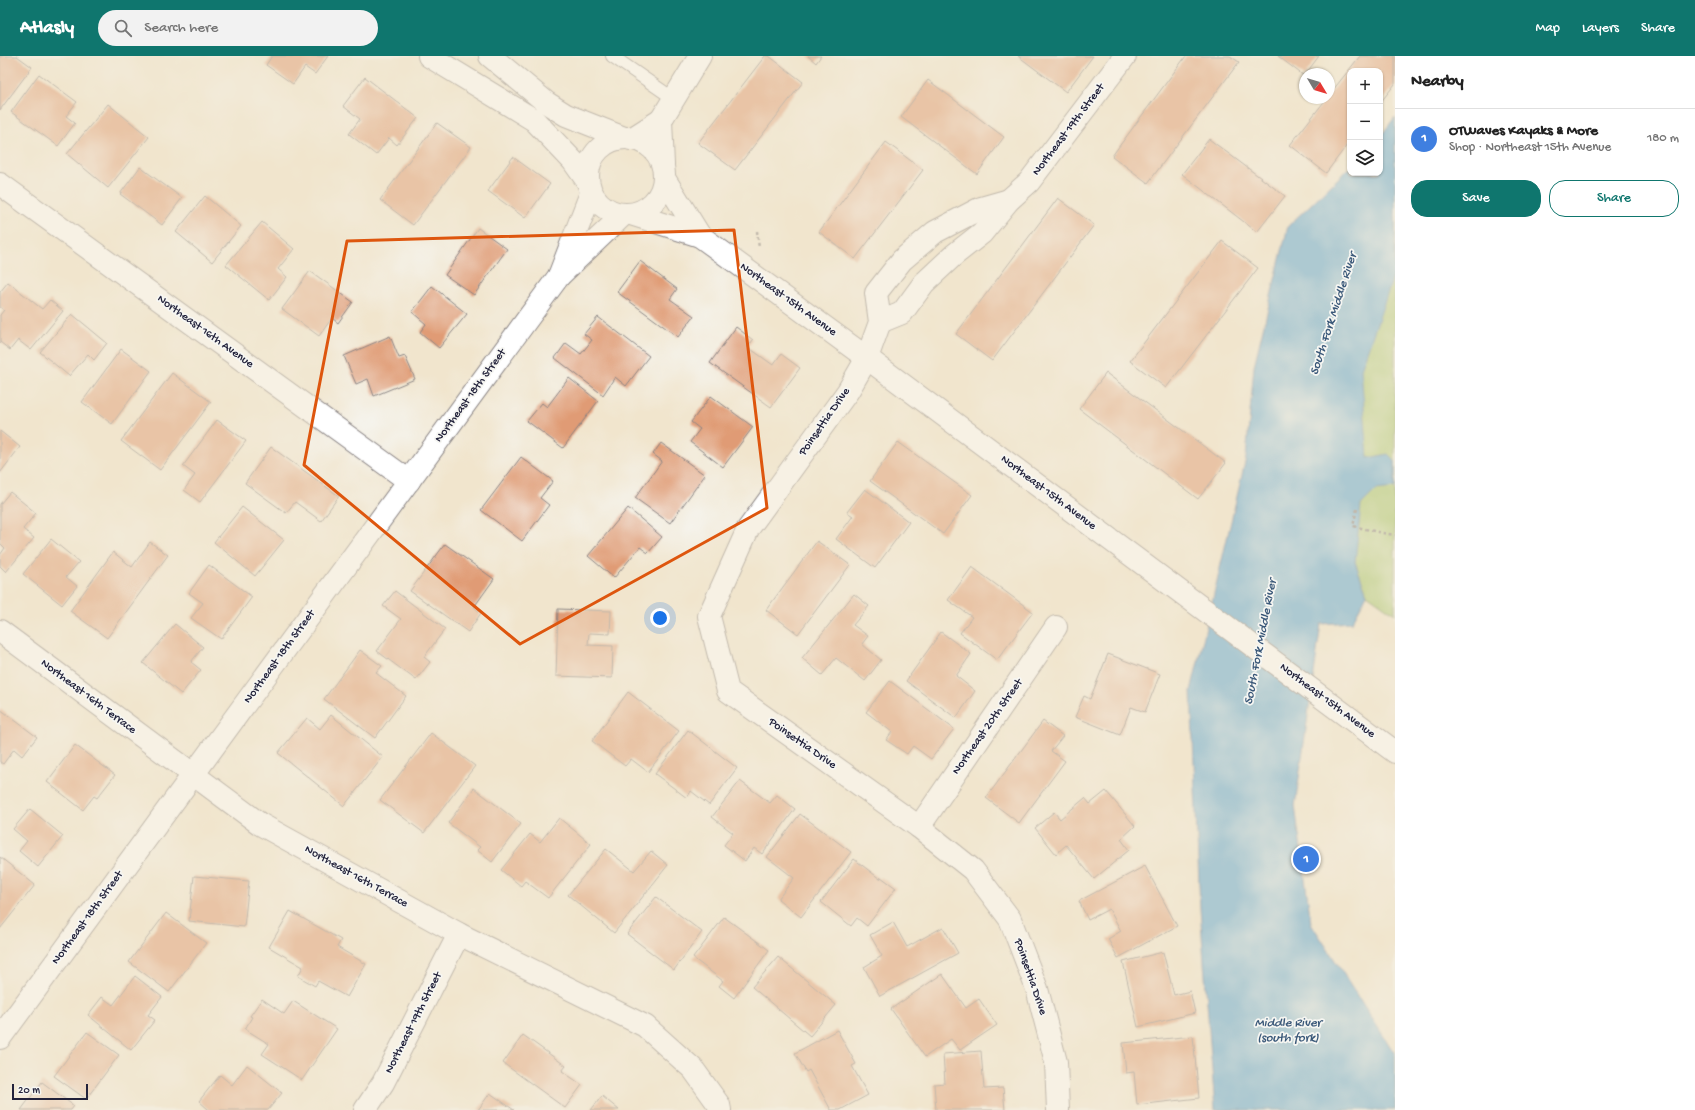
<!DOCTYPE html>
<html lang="en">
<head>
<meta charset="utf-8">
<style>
	:root { --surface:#fff; --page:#f2f2f2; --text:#222; --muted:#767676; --line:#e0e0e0; --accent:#0f766e }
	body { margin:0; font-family:"Gochi Hand",sans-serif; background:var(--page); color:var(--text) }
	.controls { position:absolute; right:12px; top:12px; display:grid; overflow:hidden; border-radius:8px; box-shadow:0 1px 3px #0004 }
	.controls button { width:36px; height:36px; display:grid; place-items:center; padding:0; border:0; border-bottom:1px solid var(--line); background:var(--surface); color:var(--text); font:20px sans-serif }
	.compass { position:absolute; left:1299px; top:12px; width:36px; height:36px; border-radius:50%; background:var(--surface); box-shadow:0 1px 3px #0004; rotate:128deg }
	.scale { position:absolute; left:12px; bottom:10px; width:76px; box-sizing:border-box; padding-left:4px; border:2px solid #22223b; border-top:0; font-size:11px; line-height:14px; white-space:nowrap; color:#22223b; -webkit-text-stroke:3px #f6f6f2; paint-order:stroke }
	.you { position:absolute; left:660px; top:562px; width:14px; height:14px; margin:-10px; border:3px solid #fff; border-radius:50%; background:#1a73e8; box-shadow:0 0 0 6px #1a73e833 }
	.badge { display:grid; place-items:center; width:26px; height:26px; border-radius:50%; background:var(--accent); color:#fff; font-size:13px; font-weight:700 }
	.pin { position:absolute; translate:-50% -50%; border:2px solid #fff; box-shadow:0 1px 4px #0006 }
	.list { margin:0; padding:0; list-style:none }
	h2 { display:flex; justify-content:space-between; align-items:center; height:52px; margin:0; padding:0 16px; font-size:17px }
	h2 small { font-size:13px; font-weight:400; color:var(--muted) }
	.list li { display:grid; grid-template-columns:26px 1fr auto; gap:12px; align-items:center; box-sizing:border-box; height:60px; padding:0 16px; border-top:1px solid var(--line) }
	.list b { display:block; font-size:15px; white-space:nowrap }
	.list p { margin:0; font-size:13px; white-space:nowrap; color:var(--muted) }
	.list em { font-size:13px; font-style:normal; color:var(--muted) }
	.actions { display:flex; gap:8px; padding:12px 16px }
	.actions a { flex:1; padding:9px 0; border:1px solid var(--accent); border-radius:16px; text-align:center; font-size:14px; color:var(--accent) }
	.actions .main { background:var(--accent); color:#fff }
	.icon { flex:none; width:22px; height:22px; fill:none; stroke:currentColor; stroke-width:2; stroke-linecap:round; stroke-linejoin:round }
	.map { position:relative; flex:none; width:1395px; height:1054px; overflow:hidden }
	header { display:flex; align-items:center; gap:24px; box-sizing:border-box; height:56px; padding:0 20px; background:var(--accent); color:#fff }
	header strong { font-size:19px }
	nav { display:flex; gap:22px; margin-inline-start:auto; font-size:14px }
	.search { width:280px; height:36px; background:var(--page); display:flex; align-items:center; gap:10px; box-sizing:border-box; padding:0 14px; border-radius:22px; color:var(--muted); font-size:15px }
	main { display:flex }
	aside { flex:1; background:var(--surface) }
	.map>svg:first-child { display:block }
	.green { fill:#a7c870; stroke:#647556 }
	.water { fill:#5ca6d4; stroke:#3f6488 }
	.building { fill:#e09b75 }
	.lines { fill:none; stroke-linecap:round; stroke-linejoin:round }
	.service-casing { stroke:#8a8484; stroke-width:14 }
	.minor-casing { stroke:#8a8484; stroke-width:24 }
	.tertiary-casing { stroke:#8a8484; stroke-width:24 }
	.path { stroke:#8a8484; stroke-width:2.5; stroke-dasharray:3 3; stroke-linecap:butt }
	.service { stroke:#fff; stroke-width:12 }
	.minor { stroke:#fff; stroke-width:22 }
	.tertiary { stroke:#fff; stroke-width:22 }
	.marked { fill:none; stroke:#de560e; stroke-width:3; stroke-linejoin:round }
	.labels { text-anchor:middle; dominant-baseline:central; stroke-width:3.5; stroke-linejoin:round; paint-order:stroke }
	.street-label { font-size:12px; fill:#22223b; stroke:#f6f6f2 }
	.water-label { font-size:13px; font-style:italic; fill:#395778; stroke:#f6f6f2 }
</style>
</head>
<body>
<header>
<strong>Atlasly</strong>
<div class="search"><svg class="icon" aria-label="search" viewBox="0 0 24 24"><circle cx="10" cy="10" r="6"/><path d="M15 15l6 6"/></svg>Search here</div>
<nav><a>Map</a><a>Layers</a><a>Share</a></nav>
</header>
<main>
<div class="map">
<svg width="1395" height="1054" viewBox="0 0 1395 1054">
	<rect width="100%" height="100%" fill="#f6f6f2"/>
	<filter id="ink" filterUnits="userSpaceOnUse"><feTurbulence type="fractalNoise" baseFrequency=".025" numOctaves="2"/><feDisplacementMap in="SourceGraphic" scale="8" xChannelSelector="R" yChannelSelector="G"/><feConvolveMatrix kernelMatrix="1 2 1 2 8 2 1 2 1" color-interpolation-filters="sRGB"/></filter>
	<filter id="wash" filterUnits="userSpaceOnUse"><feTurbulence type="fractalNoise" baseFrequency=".012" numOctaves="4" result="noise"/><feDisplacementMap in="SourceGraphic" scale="16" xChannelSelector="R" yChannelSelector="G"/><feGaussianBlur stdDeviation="0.9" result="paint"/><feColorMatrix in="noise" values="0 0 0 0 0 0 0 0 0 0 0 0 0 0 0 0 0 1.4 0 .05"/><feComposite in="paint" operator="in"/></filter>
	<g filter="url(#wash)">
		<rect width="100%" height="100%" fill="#f1e5cd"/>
		<!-- green -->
		<path class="green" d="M1395,161V558L1367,538L1355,506L1354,283Z"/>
		<!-- water -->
		<path class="water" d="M1395,61V216L1361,313L1368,402L1388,398L1395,405V432L1376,434L1361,449L1355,506L1367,538L1352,566L1321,568L1295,750L1311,867L1395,998V1054H1215L1200,853L1191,635L1246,402L1254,310L1288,170L1350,111V117H1380V81Z"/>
		<g id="blocks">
			<!-- building -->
			<g class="building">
				<path d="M0,0H17L32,11L0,54Z"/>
				<path d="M272,0H328L315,18L305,11L293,28L266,9Z"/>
				<path d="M765,0H769L803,26L735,114L698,87Z"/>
				<path d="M808,0H821L816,7Z"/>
				<path d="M1018,0H1093L1066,36Z"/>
				<path d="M1186,0H1230L1239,6L1148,127L1112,100Z"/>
				<path d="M1278,0H1319L1304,20Z"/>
				<path d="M1360,0H1395V28L1380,47V15H1350V85L1326,117L1290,89L1327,42H1329V39Z"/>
				<path d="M39,18L77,46L66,60L75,67L58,90L11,56Z"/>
				<path d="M365,21L418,62L397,89L389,82L376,99L349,78L360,63L343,50Z"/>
				<path d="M928,24L1004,81L977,118L901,61Z"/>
				<path d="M108,48L149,81L108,132L67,98Z"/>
				<path d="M437,67L471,91L413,169L380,144Z"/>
				<path d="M1209,83L1285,140L1257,176L1182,118Z"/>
				<path d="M886,86L923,114L855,203L819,176Z"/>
				<path d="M513,101L550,128L525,162L488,135Z"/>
				<path d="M140,111L182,142L162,169L120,138Z"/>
				<path d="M205,140L241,170L212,206L176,176Z"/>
				<path d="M1058,142L1094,169L992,305L956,278Z"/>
				<path d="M262,166L294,193L278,213L287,221L269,244L226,209Z"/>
				<path d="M478,172L507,193L474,239L445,219Z"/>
				<path d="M1222,185L1258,212L1166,332L1130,305Z"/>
				<path d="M640,205L677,233L670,243L694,260L678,281L617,236Z"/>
				<path d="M310,215L353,246L338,267L332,262L319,280L282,253Z"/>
				<path d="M8,226L42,253L50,244L63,255L31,294L18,284L10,294L0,286V259L4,254L0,251V236Z"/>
				<path d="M432,230L467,258L439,292L420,276L426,268L412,256Z"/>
				<path d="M72,258L107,287L94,304L88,298L69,320L40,296Z"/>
				<path d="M598,261L649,300L626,330L615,321L603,339L555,302L566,287L581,298L592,284L584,278Z"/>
				<path d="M736,271L753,284L748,291L773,309L781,298L800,312L771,351L710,307Z"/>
				<path d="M390,280L399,302L405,300L415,323L374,340L368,323L356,328L344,300Z"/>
				<path d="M121,293L151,315L112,368L82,346Z"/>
				<path d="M172,317L211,346L160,414L121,385Z"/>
				<path d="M1106,317L1226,407L1198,443L1079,353Z"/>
				<path d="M569,322L598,345L563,392L527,365L542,347L547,351Z"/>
				<path d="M711,340L753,371L723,411L690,386L700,373L691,366Z"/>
				<path d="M217,364L246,385L200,446L184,434L195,419L183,410Z"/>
				<path d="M0,375L20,391L0,417Z"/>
				<path d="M898,386L972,439L943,478L870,425Z"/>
				<path d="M661,387L705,419L670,467L635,442L662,405L653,398Z"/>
				<path d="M271,391L339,440L321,465L295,446L286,457L245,427Z"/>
				<path d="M521,401L553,425L540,442L549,449L522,485L481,454Z"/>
				<path d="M865,433L909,466L875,512L836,483L853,460L847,456Z"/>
				<path d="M10,436L36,457L23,473L34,482L6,516L0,510V499L5,492L0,487V448Z"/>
				<path d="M242,451L284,484L255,520L214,486Z"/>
				<path d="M628,452L662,481L648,497L640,491L614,522L588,500Z"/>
				<path d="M51,483L79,506L66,521L77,530L62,549L23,518Z"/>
				<path d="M817,485L850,509L798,578L766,554Z"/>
				<path d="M150,486L168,499L107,582L70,555L113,496L132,511Z"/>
				<path d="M445,488L494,523L474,551L481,557L468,576L410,535Z"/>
				<path d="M209,509L252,541L221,583L191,562L203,547L189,537Z"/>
				<path d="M972,511L1033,556L997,604L960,577L972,561L948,544Z"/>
				<path d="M395,535L445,573L424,601L430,606L416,624L377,595L401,563L383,550Z"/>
				<path d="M854,538L869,550L853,569L868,580L862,588L881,604L865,625L836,602L822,619L802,602Z"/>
				<path d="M558,553L611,555L610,578L589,577L588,589L613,590L612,622L556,620Z"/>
				<path d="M175,568L203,591L191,606L201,614L181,638L143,607Z"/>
				<path d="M941,576L971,598L956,620L975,635L956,662L906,625Z"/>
				<path d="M360,594L382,610L376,617L406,640L375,682L324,643Z"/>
				<path d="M1108,598L1160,618L1145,656L1131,651L1120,679L1075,661L1084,640L1090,643Z"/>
				<path d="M890,625L954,673L931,703L913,690L907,698L886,684L892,676L866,656Z"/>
				<path d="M628,636L679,675L648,716L631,703L625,710L592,685Z"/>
				<path d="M0,653L37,681L22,700L14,693L3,708L0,706Z"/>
				<path d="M331,659L383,701L344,750L278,697L307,662L320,673Z"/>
				<path d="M1043,665L1063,680L1051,695L1065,705L1019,767L986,742Z"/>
				<path d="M688,674L737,712L709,749L691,735L687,742L655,718Z"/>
				<path d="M431,677L475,710L424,777L380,744Z"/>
				<path d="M75,689L115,719L97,742L94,740L83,754L47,726Z"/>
				<path d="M740,725L770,747L777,739L795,753L762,798L754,792L745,805L724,789L733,777L712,761Z"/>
				<path d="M474,732L521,768L492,806L477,794L480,791L448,767Z"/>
				<path d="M1106,735L1135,770L1121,783L1129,794L1094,823L1066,789L1056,798L1035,772L1054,756L1060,763L1085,742L1090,748Z"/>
				<path d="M30,753L63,780L38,811L19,795L27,785L13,773Z"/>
				<path d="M800,758L851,796L801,861L778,843L794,822L767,801Z"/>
				<path d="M559,762L591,788L548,842L525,825L521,830L501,814L530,778L540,786Z"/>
				<path d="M606,793L634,815L651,795L668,809L614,877L568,839Z"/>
				<path d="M0,801L35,829L0,873Z"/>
				<path d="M854,803L880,823L881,821L896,832L867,870L857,862L851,870L821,846Z"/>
				<path d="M1145,810L1177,870L1118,902L1108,883L1121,875L1109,853L1088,864L1079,845Z"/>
				<path d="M194,820L249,825L244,871L189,865Z"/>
				<path d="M656,841L702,876L674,914L627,878Z"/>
				<path d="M290,855L341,884L337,891L366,908L347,941L318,925L315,930L298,920L303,911L269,891Z"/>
				<path d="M166,857L206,887L169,936L129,906Z"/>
				<path d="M724,861L769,894L734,942L719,930L723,925L693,902Z"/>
				<path d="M893,866L907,891L943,871L958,897L880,940L864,911L882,900L870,879Z"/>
				<path d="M1163,896L1174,939L1190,935L1195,957L1138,971L1123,906Z"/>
				<path d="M778,901L836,949L810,980L752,931Z"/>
				<path d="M942,918L966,952L979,943L997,969L960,994L951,983L925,1001L891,953Z"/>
				<path d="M135,920L162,941L148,959L155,964L131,994L88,959L102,941L113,949Z"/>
				<path d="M262,943L284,958L293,945L337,973L302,1024L262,998L269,988L245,973L252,961L250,960Z"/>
				<path d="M837,974L856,1008L852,1010L868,1039L840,1054H831L809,1014L806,1016L795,997Z"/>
				<path d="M87,976L119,999L86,1043L54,1020Z"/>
				<path d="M523,979L566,1010L562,1015L582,1029L565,1052L503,1007Z"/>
				<path d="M1193,980L1199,1042L1137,1049L1134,1016L1126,1017L1123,987Z"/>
				<path d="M981,995L984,1033L1003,1032L1005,1054H936L934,1028L945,1027L943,998Z"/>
				<path d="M247,1009L282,1037L268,1054H209L199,1045L220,1019L232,1029Z"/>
				<path d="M42,1026L74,1050L71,1054H21Z"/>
				<path d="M490,1037L514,1054H478Z"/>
				<path d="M602,1040L619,1054H591Z"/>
			</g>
		</g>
	</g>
	<g filter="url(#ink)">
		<use href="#blocks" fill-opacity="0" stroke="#8a8484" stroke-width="1"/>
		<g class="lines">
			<defs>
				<path id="service" d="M612,0L674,43"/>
				<g id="minor">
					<path d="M661,64L700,0"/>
					<path d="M631,83L661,64L663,109"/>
					<path d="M0,128L409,425"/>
					<path d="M591,137L559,220L623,159"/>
					<path d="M1009,144L981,152L935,176L902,204L876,237L880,266L867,302L848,335L748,473L709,560L728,635L919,771L973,814L1010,863L1037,933L1056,1006L1058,1054"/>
					<path d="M880,266L902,257L924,227L954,199L982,177L1009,144L1029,126L1125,0"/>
					<path d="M0,575L260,768L459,878L645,970L693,1013L719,1049L720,1054"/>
					<path d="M919,771L1056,571"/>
					<path d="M0,982L559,220"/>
					<path d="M365,1054L383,1027L459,878"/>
				</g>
				<g id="tertiary">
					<path d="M429,0L534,64L573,105L588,126"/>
					<path d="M490,0L547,47L566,59L624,82"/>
					<circle cx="626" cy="120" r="38"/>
					<path d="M664,122L700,180"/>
					<path d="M631,158L700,180L867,302L1395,696"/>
				</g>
			</defs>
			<!-- service casing -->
			<use href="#service" class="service-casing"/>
			<!-- minor casing -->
			<use href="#minor" class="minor-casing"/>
			<!-- tertiary casing -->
			<use href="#tertiary" class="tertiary-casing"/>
			<!-- path -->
			<g class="path">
				<path d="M757,175L759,192"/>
				<path d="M1357,453L1353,470L1382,477L1395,479"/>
			</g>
			<!-- service -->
			<use href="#service" class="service"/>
			<!-- minor -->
			<use href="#minor" class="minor"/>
			<!-- tertiary -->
			<use href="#tertiary" class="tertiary"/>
		</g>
	</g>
	<!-- marked area -->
	<path d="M0 0H1395V1054H0ZM734,174L767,452L520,588L304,409L347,185Z" fill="#f1e5cd" fill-opacity=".55" fill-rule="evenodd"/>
	<path class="marked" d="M734,174L767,452L520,588L304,409L347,185Z"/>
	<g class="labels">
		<!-- street labels -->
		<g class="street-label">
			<text transform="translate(1069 74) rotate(-53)">Northeast 19th Street</text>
			<text transform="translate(788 244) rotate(36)">Northeast 15th Avenue</text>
			<text transform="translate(205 276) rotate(36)">Northeast 16th Avenue</text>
			<text transform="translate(471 340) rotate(-54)">Northeast 18th Street</text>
			<text transform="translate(825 366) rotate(-55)">Poinsettia Drive</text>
			<text transform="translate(1048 437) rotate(37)">Northeast 15th Avenue</text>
			<text transform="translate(280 601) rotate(-54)">Northeast 18th Street</text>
			<text transform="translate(88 641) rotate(37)">Northeast 16th Terrace</text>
			<text transform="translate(1327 645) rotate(37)">Northeast 15th Avenue</text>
			<text transform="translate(988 671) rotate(-55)">Northeast 20th Street</text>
			<text transform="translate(802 688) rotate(35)">Poinsettia Drive</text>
			<text transform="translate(356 821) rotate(29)">Northeast 16th Terrace</text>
			<text transform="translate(88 862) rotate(-54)">Northeast 18th Street</text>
			<text transform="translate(1030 921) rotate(71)">Poinsettia Drive</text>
			<text transform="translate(414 967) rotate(-63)">Northeast 19th Street</text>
		</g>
		<!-- water labels -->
		<g class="water-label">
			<text transform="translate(1334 258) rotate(-72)">South Fork Middle River</text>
			<text transform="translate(1261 586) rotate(-79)">South Fork Middle River</text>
			<text x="1288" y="967">Middle River<tspan x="1288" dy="15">(south fork)</tspan></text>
		</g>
	</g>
</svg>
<div class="controls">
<button>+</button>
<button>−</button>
<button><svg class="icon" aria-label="layers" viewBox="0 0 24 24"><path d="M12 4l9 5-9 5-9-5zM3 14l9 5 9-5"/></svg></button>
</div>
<svg class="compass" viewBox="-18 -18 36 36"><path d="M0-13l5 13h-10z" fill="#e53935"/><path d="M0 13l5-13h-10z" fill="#767676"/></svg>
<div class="scale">20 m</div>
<div class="you"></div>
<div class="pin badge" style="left:1306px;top:803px;background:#3f7fe0">1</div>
</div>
<aside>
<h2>Nearby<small></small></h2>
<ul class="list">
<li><span class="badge" style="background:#3f7fe0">1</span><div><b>OTWaves Kayaks &amp; More</b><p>Shop · Northeast 15th Avenue</p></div><em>180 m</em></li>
</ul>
<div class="actions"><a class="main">Save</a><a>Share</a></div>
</aside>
</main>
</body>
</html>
